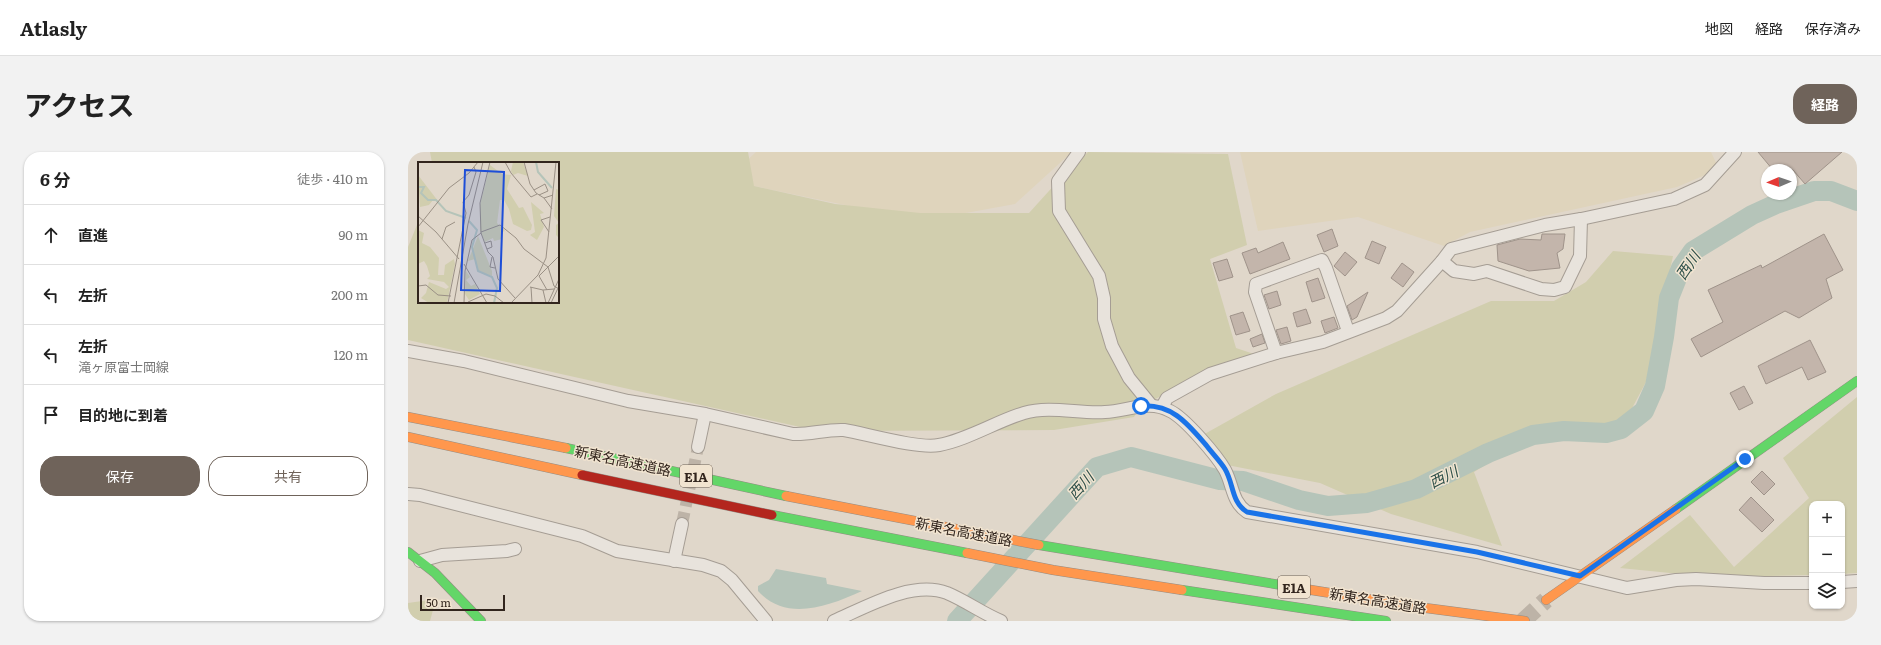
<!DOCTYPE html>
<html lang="ja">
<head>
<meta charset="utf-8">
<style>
	:root { --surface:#fff; --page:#f2f2f2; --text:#222; --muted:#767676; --line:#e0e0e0; --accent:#6f635a }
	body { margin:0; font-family:Literata,"Noto Sans JP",serif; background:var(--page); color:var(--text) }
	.controls { position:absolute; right:12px; bottom:12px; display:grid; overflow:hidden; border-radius:8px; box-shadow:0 1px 3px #0004 }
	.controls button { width:36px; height:36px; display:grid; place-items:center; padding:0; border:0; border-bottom:1px solid var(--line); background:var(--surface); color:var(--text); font:20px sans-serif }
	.compass { position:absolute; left:1353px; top:12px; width:36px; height:36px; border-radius:50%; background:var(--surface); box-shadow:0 1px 3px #0004; rotate:268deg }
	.scale { position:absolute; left:12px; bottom:10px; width:85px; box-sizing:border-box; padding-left:4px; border:2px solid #32251d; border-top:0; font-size:11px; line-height:14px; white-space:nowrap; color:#32251d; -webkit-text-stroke:3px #f1e4d0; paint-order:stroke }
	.stop { position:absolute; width:12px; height:12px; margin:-9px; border:3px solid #1a73e8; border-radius:50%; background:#fff }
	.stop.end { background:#1a73e8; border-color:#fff; box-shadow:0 1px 4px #0008 }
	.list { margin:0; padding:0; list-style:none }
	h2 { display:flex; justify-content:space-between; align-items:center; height:52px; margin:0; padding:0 16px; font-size:17px }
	h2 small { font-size:13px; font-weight:400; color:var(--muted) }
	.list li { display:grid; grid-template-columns:26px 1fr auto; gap:12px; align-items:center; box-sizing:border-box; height:60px; padding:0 16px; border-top:1px solid var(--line) }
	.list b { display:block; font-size:15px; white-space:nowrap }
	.list p { margin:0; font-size:13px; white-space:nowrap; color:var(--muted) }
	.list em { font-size:13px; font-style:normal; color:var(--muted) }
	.actions { display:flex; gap:8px; padding:12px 16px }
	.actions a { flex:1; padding:9px 0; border:1px solid var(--accent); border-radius:16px; text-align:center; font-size:14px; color:var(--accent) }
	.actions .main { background:var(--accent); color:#fff }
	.icon { flex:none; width:22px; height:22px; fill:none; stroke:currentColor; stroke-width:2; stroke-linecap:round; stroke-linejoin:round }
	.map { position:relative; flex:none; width:1449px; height:469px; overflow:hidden; border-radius:16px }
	header { display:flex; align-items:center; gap:24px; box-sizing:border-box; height:56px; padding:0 20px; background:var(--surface); border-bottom:1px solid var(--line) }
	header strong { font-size:19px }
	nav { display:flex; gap:22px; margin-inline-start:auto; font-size:14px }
	.intro { display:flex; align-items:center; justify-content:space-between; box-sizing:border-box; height:96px; padding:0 24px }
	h1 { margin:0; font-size:28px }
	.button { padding:10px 18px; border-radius:16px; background:var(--accent); color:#fff; font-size:14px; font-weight:700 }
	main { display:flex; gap:24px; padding:0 24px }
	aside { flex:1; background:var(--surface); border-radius:16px; box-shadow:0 1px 3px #0004 }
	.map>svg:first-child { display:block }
	.farmland { fill:#dfd4bc }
	.green { fill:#d1ceae }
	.water { fill:#b5c4b9 }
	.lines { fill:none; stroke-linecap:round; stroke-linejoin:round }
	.river { stroke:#b5c4b9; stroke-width:20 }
	.building { fill:#c3b5ab; stroke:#9f938a }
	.street-tunnel { stroke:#bdb3a7; stroke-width:12; stroke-dasharray:12 6; stroke-linecap:butt }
	.secondary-tunnel { stroke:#bdb3a7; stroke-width:17; stroke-dasharray:17 8; stroke-linecap:butt }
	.street-casing { stroke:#a59d94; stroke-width:14 }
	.fast-casing { stroke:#948c84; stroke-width:10 }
	.slow-casing { stroke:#948c84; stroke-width:10 }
	.jam-casing { stroke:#948c84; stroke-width:10 }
	.street { stroke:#e8e3dc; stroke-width:12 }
	.fast { stroke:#63d668; stroke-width:9 }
	.slow { stroke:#ff974d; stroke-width:9 }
	.jam { stroke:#b3261e; stroke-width:9 }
	.route { stroke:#1a73e8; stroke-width:5 }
	.labels { text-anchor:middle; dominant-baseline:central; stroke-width:3; stroke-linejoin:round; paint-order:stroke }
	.shield { fill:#f1e4d0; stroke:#6b5e53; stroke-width:1 }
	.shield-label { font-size:13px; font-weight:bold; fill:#32251d }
	.street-label { font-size:14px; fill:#32251d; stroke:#f1e4d0 }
	.water-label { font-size:15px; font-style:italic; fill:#2e504a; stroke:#f1e4d0 }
	.inset-river { fill:none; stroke:#b5c4b9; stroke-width:2 }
	.inset-road { fill:none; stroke:#9a9085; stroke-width:1 }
	.view { fill:#1d4ed8; fill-opacity:0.15; stroke:#1d4ed8; stroke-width:2 }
	.inset-edge { fill:none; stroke:#32251d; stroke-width:2 }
</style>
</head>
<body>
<header>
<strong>Atlasly</strong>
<nav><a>地図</a><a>経路</a><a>保存済み</a></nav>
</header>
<div class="intro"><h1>アクセス</h1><a class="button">経路</a></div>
<main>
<aside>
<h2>6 分<small>徒歩 · 410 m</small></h2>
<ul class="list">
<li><svg class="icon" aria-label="ahead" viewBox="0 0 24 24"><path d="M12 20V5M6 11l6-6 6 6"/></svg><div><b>直進</b></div><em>90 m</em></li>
<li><svg class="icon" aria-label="left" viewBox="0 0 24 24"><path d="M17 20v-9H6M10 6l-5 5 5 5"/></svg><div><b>左折</b></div><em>200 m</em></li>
<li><svg class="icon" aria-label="left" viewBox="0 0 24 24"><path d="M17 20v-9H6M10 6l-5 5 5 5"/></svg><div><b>左折</b><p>滝ヶ原富士岡線</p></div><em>120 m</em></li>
<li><svg class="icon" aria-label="arrive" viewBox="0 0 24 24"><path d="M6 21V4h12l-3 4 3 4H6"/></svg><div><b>目的地に到着</b></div></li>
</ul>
<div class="actions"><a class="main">保存</a><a>共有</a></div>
</aside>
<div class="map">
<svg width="1449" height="469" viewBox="0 0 1449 469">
	<rect width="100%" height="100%" fill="#e0d7ca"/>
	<!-- farmland -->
	<g class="farmland">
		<path d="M348,0H664L607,52L514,69L346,34L333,14Z"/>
		<path d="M832,0H1303L1311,17L1269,35L1062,80L1036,94L950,65L850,79Z"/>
	</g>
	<!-- green -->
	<g class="green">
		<path d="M22,0H340L346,34L427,52L512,61H621L650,29L680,0L820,2L839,93L802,107L828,196L855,205C824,217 743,239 726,265L646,278L410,279L0,188V95L11,68V150H150V11H24Z"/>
		<path d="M1205,99L1265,104L1238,230L1213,277L1125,283L1066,320L1094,394L983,362L912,331L819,313L793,284L868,242L1083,149H1146L1178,130Z"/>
		<path d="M1449,245V421L1434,422V352H1404V423L1302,425L1212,416L1282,363L1326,415L1401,346L1375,306Z"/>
		<path d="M28,447L22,469H0V451Z"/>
	</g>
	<!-- water -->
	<path class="water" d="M368,417L418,426L419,432L454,439C417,456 377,469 350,439V434L361,428Z"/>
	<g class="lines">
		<!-- river -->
		<path class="river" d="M549,469L689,315L723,305L812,328L835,329L891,348L920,354L959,351L1008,337L1080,301L1125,283L1156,279L1198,281L1213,277L1236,259L1247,234L1256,185L1261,146L1273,116L1285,99L1344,63L1368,52L1406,39H1423L1449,49"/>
	</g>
	<!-- building -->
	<g class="building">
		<path d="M1350,0H1434L1397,32L1385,18H1365Z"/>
		<path d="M924,77L930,94L916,100L909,83Z"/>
		<path d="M1134,82H1157L1155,97L1149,101L1152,116L1121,119L1090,109L1089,93L1112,87L1133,88Z"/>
		<path d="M1416,82L1435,118L1418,127L1424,146L1391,166L1377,159L1293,205L1283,187L1315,170L1300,138L1353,113L1354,116Z"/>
		<path d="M964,89L978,95L971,112L957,106Z"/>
		<path d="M875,90L882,107L842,122L834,101L848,96L850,101Z"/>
		<path d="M937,100L949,110L937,124L926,114Z"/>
		<path d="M819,107L825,125L811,129L805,111Z"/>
		<path d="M994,111L1006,120L995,135L983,126Z"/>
		<path d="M910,126L917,146L904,150L898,130Z"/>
		<path d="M869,139L873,153L861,157L856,143Z"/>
		<path d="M960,140L949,165L944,168L939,154Z"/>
		<path d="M898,157L903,171L889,175L885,161Z"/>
		<path d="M835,160L842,179L828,183L822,164Z"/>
		<path d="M926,165L930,176L917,181L913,169Z"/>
		<path d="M879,175L883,189L873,192L868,178Z"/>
		<path d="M854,182L857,191L845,195L842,187Z"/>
		<path d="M1402,188L1418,220L1400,228L1394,215L1358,232L1350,214Z"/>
		<path d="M1336,234L1345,251L1331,258L1322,241Z"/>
		<path d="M1354,319L1367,332L1356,343L1343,330Z"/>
		<path d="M1343,345L1366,368L1354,380L1331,358Z"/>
	</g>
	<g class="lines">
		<!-- street-tunnel -->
		<path class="street-tunnel" d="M274,372L290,295"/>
		<!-- secondary-tunnel -->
		<path class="secondary-tunnel" d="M1115,469L1138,448"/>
		<defs>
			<g id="street">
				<path d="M671,0L650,29L651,59L691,124L696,146V167L704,194L721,226L743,253"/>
				<path d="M1034,109L1046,119L1066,122L1079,119L1133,137L1146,138L1157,135L1172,104L1173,67"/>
				<path d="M0,199L56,209L220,249L297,262L385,282C402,283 418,277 436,278C459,282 510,297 531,293C559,288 589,269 616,261C642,253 671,262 697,260C720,259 741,247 762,259C777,266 809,304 817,318C825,333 824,350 839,360L1069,400L1219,436L1268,428L1288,427L1356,431H1404"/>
				<path d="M868,201L847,140L848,132L914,108L918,116L940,179"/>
				<path d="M754,255L759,246L802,222L868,201L915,190L978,166L989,159L1034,109L1043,97L1137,73L1173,67L1266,47L1297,33L1327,0"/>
				<path d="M290,295L297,262"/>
				<path d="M0,342L12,343L174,384L209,399L295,413L313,419L324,428L358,469"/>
				<path d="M12,409L34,403L99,399L107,397"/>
				<path d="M266,409L274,372"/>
				<path d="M1434,430L1449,429"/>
				<path d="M426,469C458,455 504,428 539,441C558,449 574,461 593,469"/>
			</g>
			<g id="fast">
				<path d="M158,296L378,344"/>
				<path d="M1268,357L1449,229"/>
				<path d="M364,363L559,401"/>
				<path d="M631,393L897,437"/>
				<path d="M0,400L27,421L73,469"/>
				<path d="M774,438L978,469"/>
			</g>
			<g id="slow">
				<path d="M0,265L158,296"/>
				<path d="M0,285L174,323"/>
				<path d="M378,344L631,393"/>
				<path d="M559,401L645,418L774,438"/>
				<path d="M897,437L1010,455L1117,469"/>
				<path d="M1138,448L1268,357"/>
			</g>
			<path id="jam" d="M174,323L364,363"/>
		</defs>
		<!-- street casing -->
		<use href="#street" class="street-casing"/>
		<!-- fast casing -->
		<use href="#fast" class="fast-casing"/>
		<!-- slow casing -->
		<use href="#slow" class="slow-casing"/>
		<!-- jam casing -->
		<use href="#jam" class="jam-casing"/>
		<!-- street -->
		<use href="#street" class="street"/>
		<!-- fast -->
		<use href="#fast" class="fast"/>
		<!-- slow -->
		<use href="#slow" class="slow"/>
		<!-- jam -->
		<use href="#jam" class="jam"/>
	</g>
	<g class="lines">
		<!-- route -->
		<path class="route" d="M733,254C764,252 779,271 798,293C804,301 812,309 817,317C826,332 823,350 839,360L1069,400L1172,424L1337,307"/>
	</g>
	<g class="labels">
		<!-- shield labels -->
		<g class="shield">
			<rect x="272" y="313" width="32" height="22" rx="3"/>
			<rect x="870" y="424" width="32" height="22" rx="3"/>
		</g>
		<g class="shield-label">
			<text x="288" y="324">E1A</text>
			<text x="886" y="435">E1A</text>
		</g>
		<!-- street labels -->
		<g class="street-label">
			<text transform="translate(215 308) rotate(12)">新東名高速道路</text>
			<text transform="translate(556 379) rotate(11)">新東名高速道路</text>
			<text transform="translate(970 448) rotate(9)">新東名高速道路</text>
		</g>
		<!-- water labels -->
		<g class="water-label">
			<text transform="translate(1279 113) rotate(-56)">西川</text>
			<text transform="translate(1035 324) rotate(-27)">西川</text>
			<text transform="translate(672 333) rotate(-48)">西川</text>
		</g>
	</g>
	<!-- overview -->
	<g transform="translate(10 10)">
		<rect width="141" height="141" fill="#e0d7ca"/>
		<path d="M95,0H105L110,14L100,11L95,13L93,9ZM72,3L84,12L93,13L89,27L101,46L105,45L114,63L113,68L109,69L95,62L91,47L86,38H82L79,61L87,69L84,70V77L76,79L75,76L67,80L62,69V43ZM0,13L20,39L15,38L11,43L2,45ZM138,27L141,28V76L138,73V63L141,61L136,54ZM113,40L126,51L122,52L126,65L119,78L112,73L117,70ZM0,68L6,71L4,81L12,85L21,96L20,113H26L27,103L36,97L37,102L29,141H11L3,136L8,131L11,120L28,127L31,125L26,120L9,117L12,114L9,104L6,99L0,102ZM60,74L74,109V114L60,109L57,97L50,99ZM48,109L52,115L48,118L53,124L57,122L62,132L51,138L47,132Z" fill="#d1ceae"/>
		<path class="inset-river" d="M118,0L120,10L134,26M0,25H6L3,31L10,38H18L28,49L48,56M51,59L59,68L54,85L60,109L74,115L79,126L76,141"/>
		<path class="inset-road" d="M87,0L93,11L113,35L119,32M106,0L112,22L118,31L126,36L135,33M116,28L127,22L130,29L121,33M126,36L134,47M0,54L18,70L41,97M0,65L31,26L51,11L60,0M63,70L82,63L98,76L106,87L130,105L141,94M131,70L123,58L132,55M63,71L70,90L75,95L80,117L97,136M24,77L28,65L37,60M67,81L73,79L74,85L69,87M74,95L72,105L77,106M46,102L69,141M0,124L8,123L20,133L33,134M112,125L125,128L136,127M113,125L114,141M125,128L128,141M129,128L121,114L130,105L136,124L141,127M50,140L68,132L77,134L86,141M30,141L48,51L45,40L51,33L58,10L56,5M36,141L50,62L65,0M46,141L47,109L54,78L63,71L62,41L72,0M93,141L120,113L128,96L138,0M130,141L141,117M133,141L141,124"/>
		<path class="view" d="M47,8L86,10L82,129L43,128Z"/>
		<rect width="141" height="141" class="inset-edge"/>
	</g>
</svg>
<div class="controls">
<button>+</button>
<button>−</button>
<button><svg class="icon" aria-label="layers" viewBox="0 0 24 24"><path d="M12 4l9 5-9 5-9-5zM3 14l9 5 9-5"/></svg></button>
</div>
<svg class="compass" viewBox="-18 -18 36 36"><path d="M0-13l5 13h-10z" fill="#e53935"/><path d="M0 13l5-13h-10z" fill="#767676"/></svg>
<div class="scale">50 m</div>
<div class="stop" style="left:733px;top:254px"></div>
<div class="stop end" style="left:1337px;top:307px"></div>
</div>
</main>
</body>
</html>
